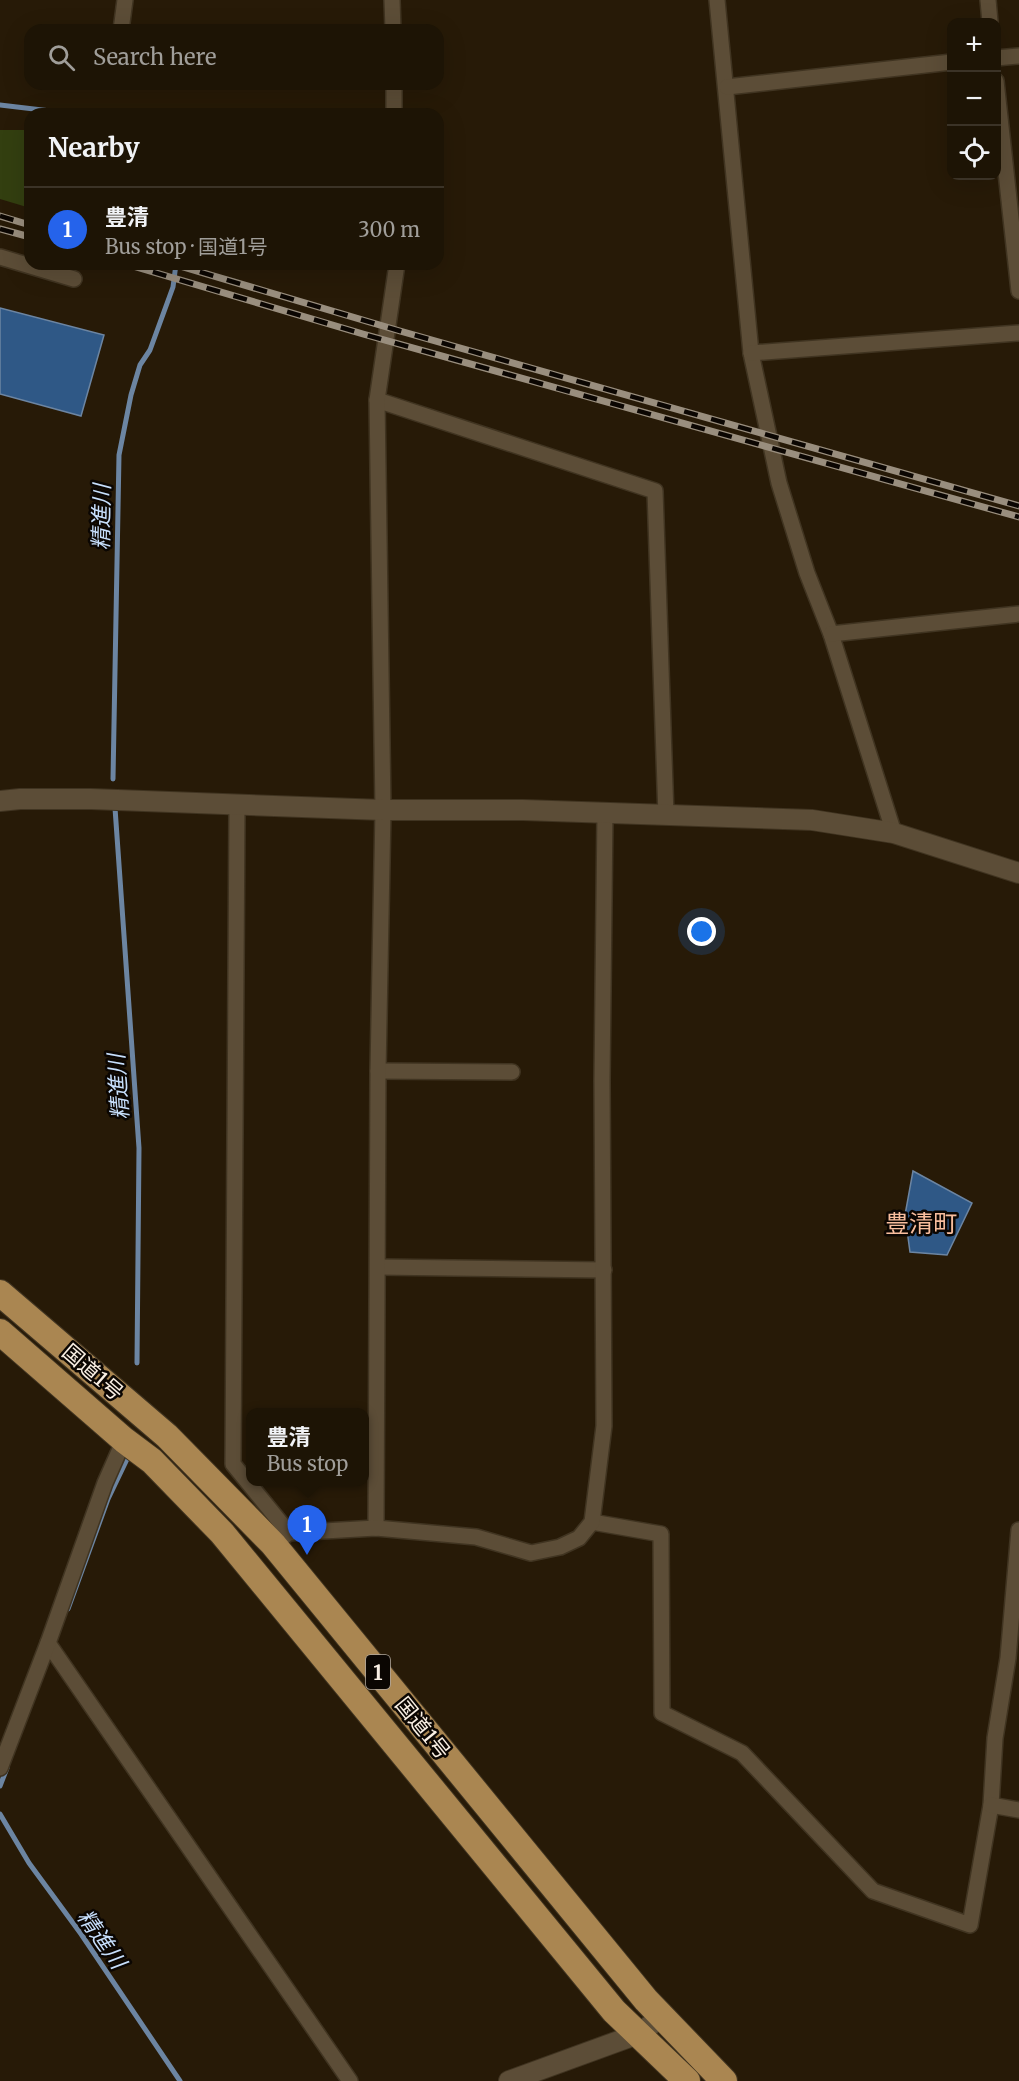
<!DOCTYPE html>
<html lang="en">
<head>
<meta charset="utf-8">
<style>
	:root { --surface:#1d1405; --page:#2a2113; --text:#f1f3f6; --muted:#a09e9a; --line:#3b3327; --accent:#2563eb }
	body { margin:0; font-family:Merriweather,"Noto Sans JP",serif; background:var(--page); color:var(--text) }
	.controls { position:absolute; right:18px; top:18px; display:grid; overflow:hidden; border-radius:12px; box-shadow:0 6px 24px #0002 }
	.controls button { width:54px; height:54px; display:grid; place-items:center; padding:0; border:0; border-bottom:2px solid var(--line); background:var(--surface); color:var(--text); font:30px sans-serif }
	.you { position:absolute; left:702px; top:932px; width:21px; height:21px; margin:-15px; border:4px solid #fff; border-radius:50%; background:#1a73e8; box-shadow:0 0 0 9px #1a73e833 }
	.badge { display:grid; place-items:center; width:39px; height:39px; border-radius:50%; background:var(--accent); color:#fff; font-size:20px; font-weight:700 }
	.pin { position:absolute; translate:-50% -50px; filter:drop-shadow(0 2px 3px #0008) }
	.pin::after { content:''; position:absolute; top:32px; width:21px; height:18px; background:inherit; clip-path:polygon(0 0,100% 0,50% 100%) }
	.popup { position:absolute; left:246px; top:1408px; width:123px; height:78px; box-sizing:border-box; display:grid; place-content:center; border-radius:12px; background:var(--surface); filter:drop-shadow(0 2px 4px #0005); font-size:20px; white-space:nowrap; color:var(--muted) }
	.popup b { font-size:22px; color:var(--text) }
	.popup::after { content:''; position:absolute; left:50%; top:100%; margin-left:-12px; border:12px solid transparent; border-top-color:var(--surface) }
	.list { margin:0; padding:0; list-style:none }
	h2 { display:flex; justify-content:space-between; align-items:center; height:78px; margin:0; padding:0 24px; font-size:26px }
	h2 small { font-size:20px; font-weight:400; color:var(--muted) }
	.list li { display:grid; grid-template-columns:39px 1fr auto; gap:18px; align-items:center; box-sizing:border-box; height:84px; padding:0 24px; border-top:2px solid var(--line) }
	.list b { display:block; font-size:22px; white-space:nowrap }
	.list p { margin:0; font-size:20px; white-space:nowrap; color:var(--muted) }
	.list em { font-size:20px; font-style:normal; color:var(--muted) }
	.icon { flex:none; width:33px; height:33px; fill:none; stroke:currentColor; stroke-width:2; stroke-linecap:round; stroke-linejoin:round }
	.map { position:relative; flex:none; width:1019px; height:2081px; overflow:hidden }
	.search { position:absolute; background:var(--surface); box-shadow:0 6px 24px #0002; left:24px; top:24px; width:420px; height:66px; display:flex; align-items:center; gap:15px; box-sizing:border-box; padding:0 21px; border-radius:18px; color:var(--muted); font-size:22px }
	.panel { position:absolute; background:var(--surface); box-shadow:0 6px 24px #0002; left:24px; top:108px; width:420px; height:162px; border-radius:18px }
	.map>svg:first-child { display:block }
	.green { fill:#333f10 }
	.water { fill:#2f5886; stroke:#6c85a2; stroke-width:1.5 }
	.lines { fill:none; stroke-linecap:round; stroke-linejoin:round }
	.stream { stroke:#6c85a2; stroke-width:5 }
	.minor-casing { stroke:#403421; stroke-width:18 }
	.tertiary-casing { stroke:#403421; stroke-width:22 }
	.trunk-casing { stroke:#403421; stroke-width:28 }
	.minor { stroke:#5c4d37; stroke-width:15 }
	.tertiary { stroke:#5c4d37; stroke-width:20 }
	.trunk { stroke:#aa8651; stroke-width:26 }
	.rail-casing { stroke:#998e7e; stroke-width:7 }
	.rail { stroke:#0b0602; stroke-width:4.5; stroke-dasharray:14; stroke-linecap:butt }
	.labels { text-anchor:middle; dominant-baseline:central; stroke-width:5; stroke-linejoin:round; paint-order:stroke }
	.shield { fill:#0b0602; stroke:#b2a9a0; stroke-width:1.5 }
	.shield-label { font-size:20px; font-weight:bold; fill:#f9efe3 }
	.street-label { font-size:21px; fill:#f9efe3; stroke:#0b0602 }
	.water-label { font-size:22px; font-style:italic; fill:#c7dffc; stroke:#0b0602 }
	.quarter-label { font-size:24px; fill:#f8bd9d; stroke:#0b0602 }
</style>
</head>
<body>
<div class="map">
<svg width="1019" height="2081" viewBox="0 0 1019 2081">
	<rect width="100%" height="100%" fill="#271a07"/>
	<!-- green -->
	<path class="green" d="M0,130H30V208L0,199Z"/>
	<!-- water -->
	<g class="water">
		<path d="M0,308L104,335L81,416L0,394Z"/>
		<path d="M913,1171L972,1203L947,1255L910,1252L905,1215Z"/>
	</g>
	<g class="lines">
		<!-- stream -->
		<g class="stream">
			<path d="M0,105L76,114"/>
			<path d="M113,779L119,455L131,395L140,365L150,350L173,287L176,264"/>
			<path d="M115,808L139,1148L137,1363"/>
			<path d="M68,1609L108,1499L130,1453"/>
			<path d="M0,1786L7,1768"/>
			<path d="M0,1814L29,1863L81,1934L180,2081"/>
		</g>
		<defs>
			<g id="minor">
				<path d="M392,0L393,30"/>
				<path d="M717,0L751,353L779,483L807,573L831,634L894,833"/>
				<path d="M988,0L990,22"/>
				<path d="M121,30L125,0"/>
				<path d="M996,58L1019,56"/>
				<path d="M996,81L1019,291"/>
				<path d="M394,84V114"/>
				<path d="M727,87L952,62"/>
				<path d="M0,257L74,279"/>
				<path d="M751,353L1019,333"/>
				<path d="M377,400L655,491L666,816"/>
				<path d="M831,634L1019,614"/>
				<path d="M237,806L233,1464L289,1533"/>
				<path d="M378,1071L512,1072"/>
				<path d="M378,1267L604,1270"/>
				<path d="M592,1522L661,1534L662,1713L742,1753L873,1891L970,1925L991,1805L995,1738L1008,1658L1019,1530"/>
				<path d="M376,1528L378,1071L383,810L377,400L397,264"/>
				<path d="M273,1544L289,1533L376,1528L476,1537L531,1553L560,1547L579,1538L592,1522L604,1426L602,1081L605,812"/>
				<path d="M48,1643L350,2081"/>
				<path d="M0,1768L48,1643L105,1483L124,1440"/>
				<path d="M991,1805L1019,1810"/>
			</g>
			<g id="tertiary">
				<path d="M0,801L20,799H91L383,810H523L812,820L894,833L1019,873"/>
				<path d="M509,2081L638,2034L662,2017"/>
			</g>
			<g id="trunk">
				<path d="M0,1293L167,1436L273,1544L646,2000L724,2081"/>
				<path d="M0,1332L124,1440L152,1461L222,1533L614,2011L687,2081"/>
			</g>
		</defs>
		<!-- minor casing -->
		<use href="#minor" class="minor-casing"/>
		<!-- tertiary casing -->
		<use href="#tertiary" class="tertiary-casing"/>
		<!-- trunk casing -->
		<use href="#trunk" class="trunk-casing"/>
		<!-- minor -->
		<use href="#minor" class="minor"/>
		<!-- tertiary -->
		<use href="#tertiary" class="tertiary"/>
		<!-- trunk -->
		<use href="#trunk" class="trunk"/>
		<defs>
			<g id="rail">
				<path d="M0,216L30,225"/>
				<path d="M0,229L30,237"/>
				<path d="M126,264L363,334L1019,517"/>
				<path d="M173,264L400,331L1019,506"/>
			</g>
		</defs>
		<!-- rail casing -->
		<use href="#rail" class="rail-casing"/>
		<!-- rail -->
		<use href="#rail" class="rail"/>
	</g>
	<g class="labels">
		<!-- shield labels -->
		<rect class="shield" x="366" y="1655" width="24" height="34" rx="4.5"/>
		<g class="shield-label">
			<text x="378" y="1672">1</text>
		</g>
		<!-- street labels -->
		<g class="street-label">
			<text transform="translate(93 1372) rotate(41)">国道1号</text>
			<text transform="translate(423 1728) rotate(51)">国道1号</text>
		</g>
		<!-- water labels -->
		<g class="water-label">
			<text transform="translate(101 517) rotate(-89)">精進川</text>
			<text transform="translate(118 1087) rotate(-94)">精進川</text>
			<text transform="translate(102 1939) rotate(55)">精進川</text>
		</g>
		<!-- quarter labels -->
		<g class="quarter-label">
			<text x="921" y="1223">豊清町</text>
		</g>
	</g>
</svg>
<div class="controls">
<button>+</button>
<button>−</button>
<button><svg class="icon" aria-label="locate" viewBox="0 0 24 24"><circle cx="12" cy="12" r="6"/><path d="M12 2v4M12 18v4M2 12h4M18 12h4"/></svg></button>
</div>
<div class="you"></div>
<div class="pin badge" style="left:307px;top:1555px">1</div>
<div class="popup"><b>豊清</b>Bus stop</div>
<div class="search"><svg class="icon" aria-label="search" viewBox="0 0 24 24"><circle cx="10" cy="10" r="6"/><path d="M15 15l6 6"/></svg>Search here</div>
<section class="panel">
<h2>Nearby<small></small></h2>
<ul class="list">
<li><span class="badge">1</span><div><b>豊清</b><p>Bus stop · 国道1号</p></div><em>300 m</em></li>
</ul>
</section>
</div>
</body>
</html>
